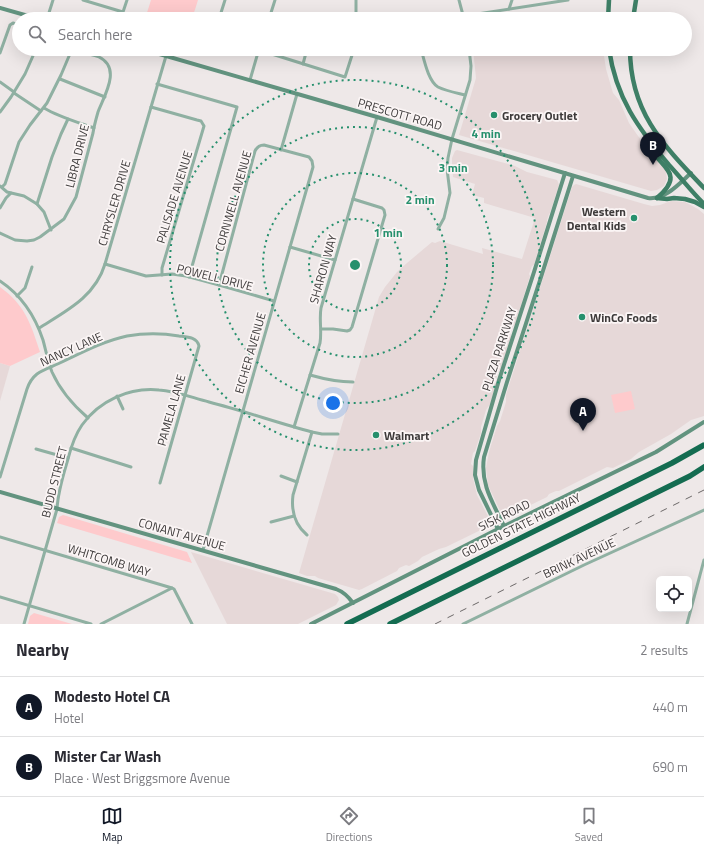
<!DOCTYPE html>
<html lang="en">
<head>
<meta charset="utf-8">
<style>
	:root { --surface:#fff; --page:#f2f2f3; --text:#2b2b33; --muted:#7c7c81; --line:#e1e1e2; --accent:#111827 }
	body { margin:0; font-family:"Titillium Web",sans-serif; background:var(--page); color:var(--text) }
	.controls { position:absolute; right:12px; bottom:12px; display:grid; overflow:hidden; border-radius:6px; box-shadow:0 4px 16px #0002 }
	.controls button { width:36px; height:36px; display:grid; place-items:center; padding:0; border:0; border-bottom:1px solid var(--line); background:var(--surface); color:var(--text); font:20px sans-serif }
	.you { position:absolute; left:333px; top:403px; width:14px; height:14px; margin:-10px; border:3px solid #fff; border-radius:50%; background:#1a73e8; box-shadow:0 0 0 6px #1a73e833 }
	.badge { display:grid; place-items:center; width:26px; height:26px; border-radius:50%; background:var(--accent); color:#fff; font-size:13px; font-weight:700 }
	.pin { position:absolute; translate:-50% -33px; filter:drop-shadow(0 1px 2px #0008) }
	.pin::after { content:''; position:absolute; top:21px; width:14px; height:12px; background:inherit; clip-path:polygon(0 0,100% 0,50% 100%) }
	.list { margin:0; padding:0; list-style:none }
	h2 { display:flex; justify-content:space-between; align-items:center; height:52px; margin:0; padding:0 16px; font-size:17px }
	h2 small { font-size:13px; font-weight:400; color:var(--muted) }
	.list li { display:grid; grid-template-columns:26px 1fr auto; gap:12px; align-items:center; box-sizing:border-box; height:60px; padding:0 16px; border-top:1px solid var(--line) }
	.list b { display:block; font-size:15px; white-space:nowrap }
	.list p { margin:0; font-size:13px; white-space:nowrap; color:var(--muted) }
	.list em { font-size:13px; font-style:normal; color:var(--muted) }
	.icon { flex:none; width:22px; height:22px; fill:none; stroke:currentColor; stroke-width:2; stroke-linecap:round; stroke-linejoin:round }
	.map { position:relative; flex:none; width:704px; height:624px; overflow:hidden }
	.search { position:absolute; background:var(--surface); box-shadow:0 4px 16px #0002; left:12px; right:12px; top:12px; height:44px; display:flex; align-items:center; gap:10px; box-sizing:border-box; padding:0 14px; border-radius:22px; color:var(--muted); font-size:15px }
	.sheet { height:172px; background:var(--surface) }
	nav { display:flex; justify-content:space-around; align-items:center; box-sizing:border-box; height:56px; border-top:1px solid var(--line); background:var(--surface); font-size:11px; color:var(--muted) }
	nav a { display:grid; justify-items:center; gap:2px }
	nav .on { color:var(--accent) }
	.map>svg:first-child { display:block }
	.built { fill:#e6d8d8 }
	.green { fill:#fecacc }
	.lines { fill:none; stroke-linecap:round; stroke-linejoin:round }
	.street { stroke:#8fb0a2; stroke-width:3 }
	.secondary { stroke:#62937f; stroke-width:4 }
	.primary { stroke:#3e7f66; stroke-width:4.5 }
	.highway { stroke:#146c51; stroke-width:5.5 }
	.rail { stroke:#6c6868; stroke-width:1; stroke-dasharray:7 7; stroke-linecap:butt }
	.ring { fill:none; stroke:#26906d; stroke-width:2; stroke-dasharray:2 4 }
	.poi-dot { fill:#26906d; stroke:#fbf5f5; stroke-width:1.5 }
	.labels { text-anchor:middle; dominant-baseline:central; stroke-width:3.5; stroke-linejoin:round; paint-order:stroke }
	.street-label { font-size:12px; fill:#3d3a3a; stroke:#fbf5f5 }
	.poi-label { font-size:12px; font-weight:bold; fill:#3d3a3a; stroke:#fbf5f5; text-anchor:start }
	.centre { fill:#26906d; stroke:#fbf5f5; stroke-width:2 }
	.ring-label { font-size:12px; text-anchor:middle; font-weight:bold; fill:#26906d; stroke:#fbf5f5; stroke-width:3.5; stroke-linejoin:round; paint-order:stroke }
</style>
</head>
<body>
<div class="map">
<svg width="704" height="624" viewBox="0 0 704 624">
	<rect width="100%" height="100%" fill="#eee8e8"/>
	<!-- built -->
	<g class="built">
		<path d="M473,49H603L606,69L613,93L619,100L629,123L638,136L651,152L665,167L667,179L664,186L657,190L651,191L459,135L476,78Z"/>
		<path d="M457,150L515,166L527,172L557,180L558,182L559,185L550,213L549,214L547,220V222L534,265L532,266L529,274L530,276L515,325L513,326L510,334L511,337L501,368L499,370L495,382L496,384L490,404L486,410L481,427V433L475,451L473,453L471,464L473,466V478L477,495L491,522L489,526L446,547L439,549L422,557L418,561L409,566L406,565L399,568L397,571L362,589L359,590L318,578L315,576H307L299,573L379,297L385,287L397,272L407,263L432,242L435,243L440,241L483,254L482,248L522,259L535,218L484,203V198L472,195L475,184L453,177L452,164V158L455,151Z"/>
		<path d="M576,184L644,204L652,206L660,205L671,201L685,202L698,209L704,214V416L691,420L671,434L639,452L631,459L613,468L607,467L559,491H556L549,494L547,497L506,517H503L488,485L486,468L489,452L497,426L500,421L506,402V395L572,187L574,185Z"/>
		<path d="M0,363L10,366L0,401Z"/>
		<path d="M191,552L335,594L338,597L339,600L336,605L298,624H227Z"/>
	</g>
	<!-- green -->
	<g class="green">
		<path d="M151,0H198L192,19H145Z"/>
		<path d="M0,287C25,305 31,324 40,352L10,366L0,363Z"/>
		<path d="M631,391L635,409L615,413L611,395Z"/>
		<path d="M63,515L187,552L192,563L57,523L59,517Z"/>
		<path d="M34,613L72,624H28L30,616Z"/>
	</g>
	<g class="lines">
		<!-- street -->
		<g class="street">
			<path d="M83,0L123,12L127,0"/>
			<path d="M356,0V19"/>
			<path d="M459,0L464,19"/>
			<path d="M509,9L512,0"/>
			<path d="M464,16L568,0"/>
			<path d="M47,19L53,0"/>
			<path d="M219,19L225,0"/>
			<path d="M269,19L275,0"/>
			<path d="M421,49C424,59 428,81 438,87C446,91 457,93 465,95"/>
			<path d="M259,50L345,77L354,49"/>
			<path d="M0,53L10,25L13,23L19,25"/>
			<path d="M303,64L307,49"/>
			<path d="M60,79L105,97"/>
			<path d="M250,80L259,49"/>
			<path d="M0,82L14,92"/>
			<path d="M157,84L237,107L189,277"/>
			<path d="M14,93L41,111"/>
			<path d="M151,107L197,120L201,121L204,126L162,268V275"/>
			<path d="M44,108C59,117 77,122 94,128"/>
			<path d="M0,112L11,97L25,74L36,49"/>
			<path d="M281,150L297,94"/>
			<path d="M0,186L7,192L24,196L37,204L44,212L51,230"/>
			<path d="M2,187L5,184L19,142L30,125L47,103L61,75L72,49"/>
			<path d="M37,204L52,157L61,134L68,119"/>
			<path d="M0,208L6,198L11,193"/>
			<path d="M438,229L444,218L450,193L447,169L448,158L452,139L470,80L471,66L469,49"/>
			<path d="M0,233L15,240L27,241L34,240L40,237L64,219L76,197L93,133C94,126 96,119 98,112C104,96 122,68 99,57C90,53 81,53 72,52"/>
			<path d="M290,247L335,260"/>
			<path d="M105,264L146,276L172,274L186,276L219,285L274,301"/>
			<path d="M0,281C21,295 35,316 43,340C46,351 48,362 52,372C60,390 73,405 88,418"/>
			<path d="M17,296L25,288L32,267"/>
			<path d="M39,328C66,311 95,297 105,264L166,56"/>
			<path d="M321,329H333L347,331L350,330L352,327L385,215L384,210L382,208L353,199"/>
			<path d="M310,375C324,379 338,382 353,382"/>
			<path d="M117,396L123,409"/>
			<path d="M294,427L320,343C322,331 319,319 321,308L377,117"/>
			<path d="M71,448L131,467"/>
			<path d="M36,449L68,458"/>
			<path d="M281,476L297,482"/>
			<path d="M0,477L27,389C29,383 32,378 37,374C44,369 54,366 62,362C83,352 104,341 127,336C144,333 162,333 179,336C187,337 197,337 199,346L160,483"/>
			<path d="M271,522L294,516"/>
			<path d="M307,535C295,525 291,511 293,495L312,432"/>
			<path d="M0,537L172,588L174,589L192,624"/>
			<path d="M203,550L313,167L312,161L309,157L264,145C260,145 257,147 255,151L219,285"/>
			<path d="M0,597L91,624"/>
			<path d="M24,624L57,509C58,491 63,476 68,459C71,447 75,435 82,425C99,401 129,387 159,390C176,391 193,398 209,402C244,411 278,423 312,432L322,434H338"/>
			<path d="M101,624L172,588"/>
			<path d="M463,624L584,565L704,510"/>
			<path d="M687,624L704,560"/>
		</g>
		<!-- secondary -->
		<g class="secondary">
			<path d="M0,8L39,19"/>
			<path d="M142,49L377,117L648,198C665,200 679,184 691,173"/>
			<path d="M0,492L336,589C344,592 348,596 353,603"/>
			<path d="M504,526C493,503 480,484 484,457L507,382L542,274L573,176"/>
			<path d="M498,529L479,490L475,475L476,460L499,380L534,272L565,173"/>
			<path d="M311,624L498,529L656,452L704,422"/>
		</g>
		<!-- primary -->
		<g class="primary">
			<path d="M608,19L609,0"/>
			<path d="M633,19L636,0"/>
			<path d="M609,49C616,98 638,128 669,165C681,178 692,192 704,204"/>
			<path d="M630,49C630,112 663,145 704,188"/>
			<path d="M645,139C647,142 648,145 650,148C663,169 685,174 657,198"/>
			<path d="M657,198L667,199L674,198L685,199L695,202L704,207"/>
		</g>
		<!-- highway -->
		<g class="highway">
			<path d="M347,624L672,463L704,445"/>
			<path d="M390,624L690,476L704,467"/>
		</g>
		<!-- rail -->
		<path class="rail" d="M435,624L704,490"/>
	</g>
	<!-- distance rings -->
	<g class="ring">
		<circle cx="355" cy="265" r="46"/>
		<circle cx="355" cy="265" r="92"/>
		<circle cx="355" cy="265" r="138"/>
		<circle cx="355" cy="265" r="185"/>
	</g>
	<!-- markers -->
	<g class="poi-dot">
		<circle cx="494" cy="115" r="4"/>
		<circle cx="634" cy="218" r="4"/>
		<circle cx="582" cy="317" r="4"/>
		<circle cx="376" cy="435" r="4"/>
	</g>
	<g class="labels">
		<!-- street labels -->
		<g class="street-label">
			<text transform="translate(400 114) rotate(16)">PRESCOTT ROAD</text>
			<text transform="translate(77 156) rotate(-76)">LIBRA DRIVE</text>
			<text transform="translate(174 197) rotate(-73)">PALISADE AVENUE</text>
			<text transform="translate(233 201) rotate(-74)">CORNWELL AVENUE</text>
			<text transform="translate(114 203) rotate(-74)">CHRYSLER DRIVE</text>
			<text transform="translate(323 269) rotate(-74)">SHARON WAY</text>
			<text transform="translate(215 277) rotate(14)">POWELL DRIVE</text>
			<text transform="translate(71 349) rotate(-24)">NANCY LANE</text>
			<text transform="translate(499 349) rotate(-72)">PLAZA PARKWAY</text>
			<text transform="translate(250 353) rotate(-74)">EICHER AVENUE</text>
			<text transform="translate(171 410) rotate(-74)">PAMELA LANE</text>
			<text transform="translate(54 482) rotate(-76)">BUDD STREET</text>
			<text transform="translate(504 515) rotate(-26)">SISK ROAD</text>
			<text transform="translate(521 525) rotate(-26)">GOLDEN STATE HIGHWAY</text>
			<text transform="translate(182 534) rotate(16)">CONANT AVENUE</text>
			<text transform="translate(579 558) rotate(-25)">BRINK AVENUE</text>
			<text transform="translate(109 560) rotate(17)">WHITCOMB WAY</text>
		</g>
		<!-- poi labels -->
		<g class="poi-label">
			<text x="502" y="115">Grocery Outlet</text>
			<text x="626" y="211" text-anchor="end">Western<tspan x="626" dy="14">Dental Kids</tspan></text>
			<text x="590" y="317">WinCo Foods</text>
			<text x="384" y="435">Walmart</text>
		</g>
	</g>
	<circle cx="355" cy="265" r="6" class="centre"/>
	<g class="ring-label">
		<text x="486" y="138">4 min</text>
		<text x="453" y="172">3 min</text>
		<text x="420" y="204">2 min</text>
		<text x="388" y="237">1 min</text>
	</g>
</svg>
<div class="controls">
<button><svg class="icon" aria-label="locate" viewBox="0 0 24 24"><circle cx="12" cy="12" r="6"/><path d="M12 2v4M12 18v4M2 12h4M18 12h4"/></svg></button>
</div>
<div class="you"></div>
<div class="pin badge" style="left:583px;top:431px">A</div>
<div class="pin badge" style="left:653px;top:165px">B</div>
<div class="search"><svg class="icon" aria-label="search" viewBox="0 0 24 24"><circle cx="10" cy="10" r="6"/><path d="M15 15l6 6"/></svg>Search here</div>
</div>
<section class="sheet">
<h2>Nearby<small>2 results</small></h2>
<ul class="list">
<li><span class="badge">A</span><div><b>Modesto Hotel CA</b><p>Hotel</p></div><em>440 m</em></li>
<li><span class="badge">B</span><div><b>Mister Car Wash</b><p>Place · West Briggsmore Avenue</p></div><em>690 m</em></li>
</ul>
</section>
<nav>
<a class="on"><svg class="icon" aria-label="map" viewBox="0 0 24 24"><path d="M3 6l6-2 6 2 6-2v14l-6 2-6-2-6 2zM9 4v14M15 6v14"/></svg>Map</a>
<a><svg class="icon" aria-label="directions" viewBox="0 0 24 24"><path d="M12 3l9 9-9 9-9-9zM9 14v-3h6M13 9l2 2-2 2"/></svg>Directions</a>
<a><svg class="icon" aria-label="saved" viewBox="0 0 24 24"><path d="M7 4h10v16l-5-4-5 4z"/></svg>Saved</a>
</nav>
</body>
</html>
